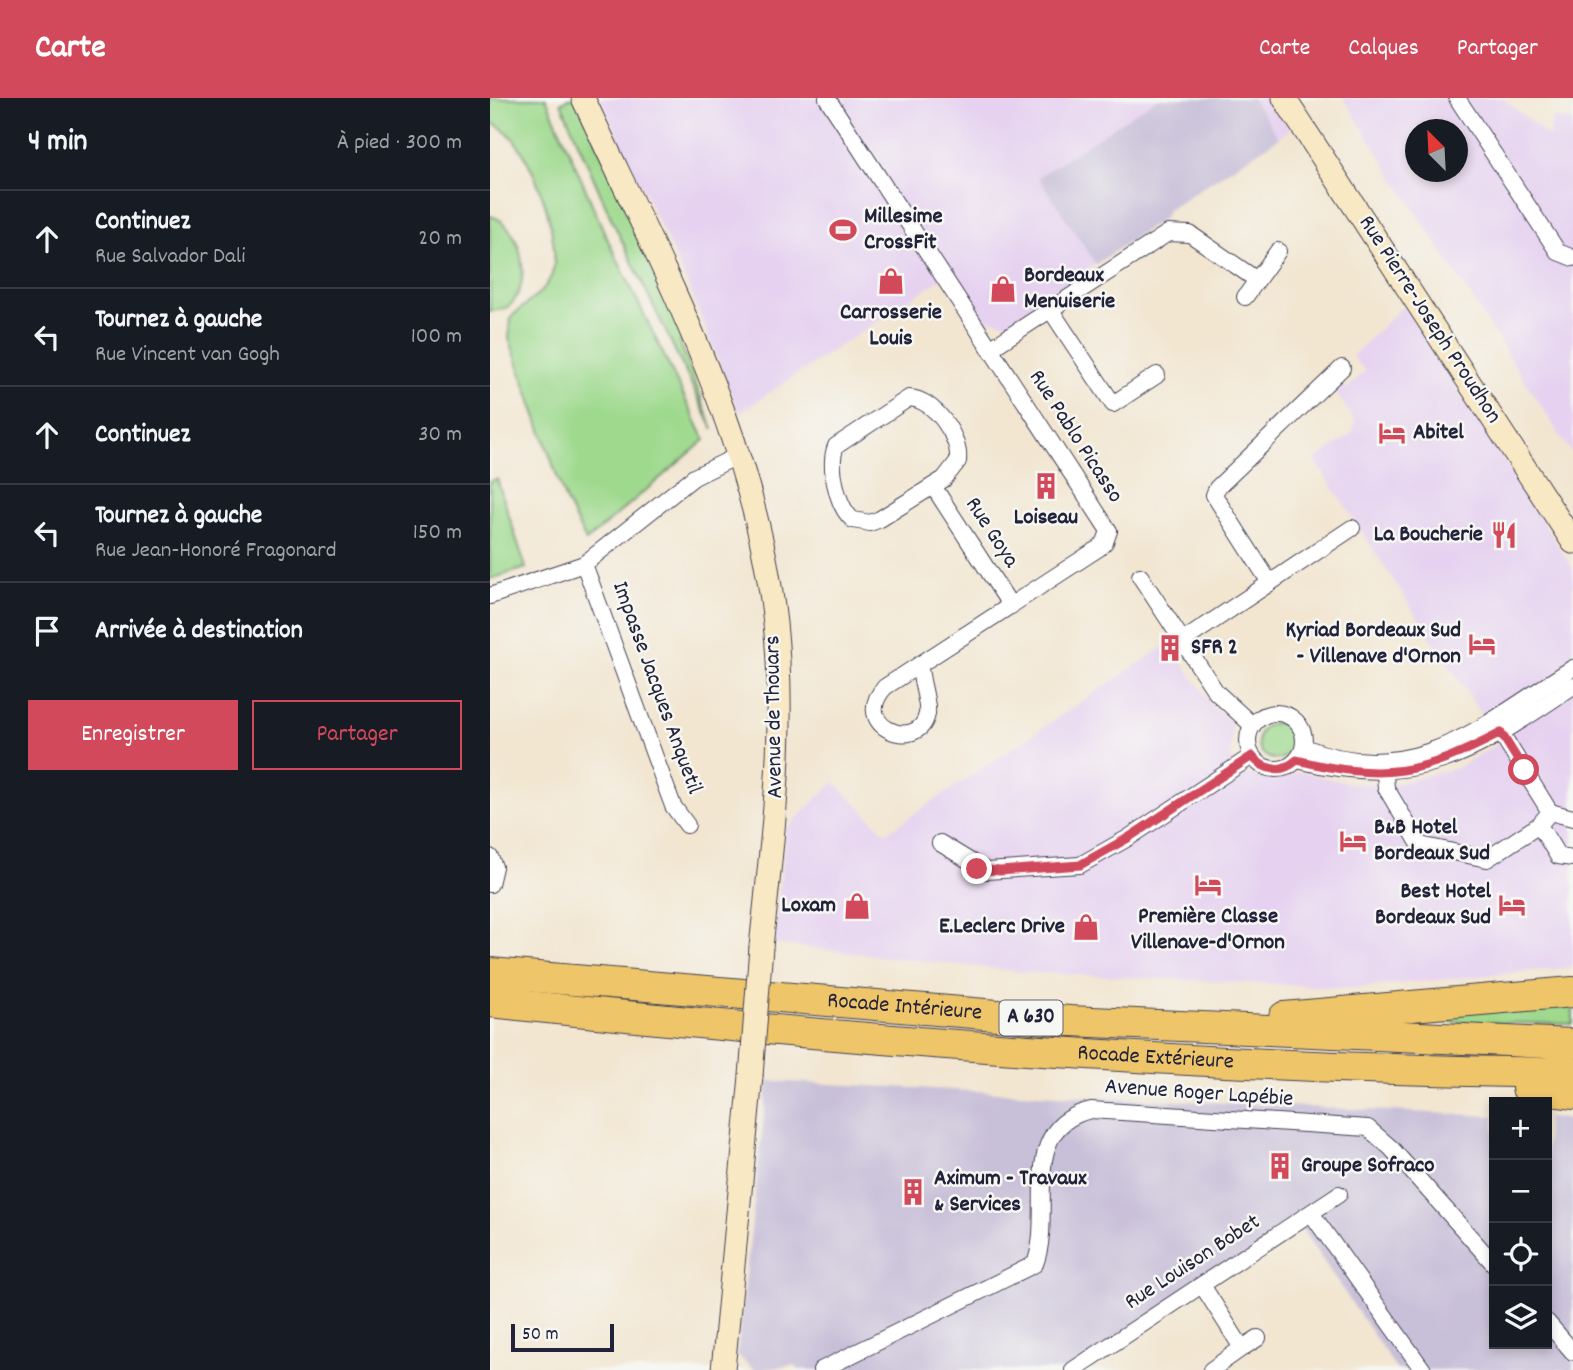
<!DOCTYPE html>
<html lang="fr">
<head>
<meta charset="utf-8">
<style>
	:root { --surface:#171b24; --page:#20242c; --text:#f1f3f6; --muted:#9ea1a6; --line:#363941; --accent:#d1495b }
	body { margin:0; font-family:Dekko,sans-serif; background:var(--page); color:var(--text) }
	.controls { position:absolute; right:21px; bottom:21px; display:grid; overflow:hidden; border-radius:0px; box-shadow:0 4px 10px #0003 }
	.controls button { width:63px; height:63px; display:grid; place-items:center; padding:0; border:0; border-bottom:2px solid var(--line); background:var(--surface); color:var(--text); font:35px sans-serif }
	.compass { position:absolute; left:915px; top:21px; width:63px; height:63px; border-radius:50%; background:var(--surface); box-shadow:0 4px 10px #0003; rotate:336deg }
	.scale { position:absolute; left:21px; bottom:18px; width:103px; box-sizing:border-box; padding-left:7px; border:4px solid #22223b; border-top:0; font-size:19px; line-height:24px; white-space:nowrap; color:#22223b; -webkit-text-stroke:5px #f6f6f2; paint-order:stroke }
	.stop { position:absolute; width:21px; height:21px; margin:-16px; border:5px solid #d1495b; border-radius:50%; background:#fff }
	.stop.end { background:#d1495b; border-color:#fff; box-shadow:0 2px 7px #0008 }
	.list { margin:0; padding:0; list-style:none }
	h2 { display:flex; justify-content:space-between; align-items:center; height:91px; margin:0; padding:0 28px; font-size:30px }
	h2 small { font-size:23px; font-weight:400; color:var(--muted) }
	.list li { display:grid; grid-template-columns:46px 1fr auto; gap:21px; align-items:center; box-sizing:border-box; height:98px; padding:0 28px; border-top:2px solid var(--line) }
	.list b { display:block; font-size:26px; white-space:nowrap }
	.list p { margin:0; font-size:23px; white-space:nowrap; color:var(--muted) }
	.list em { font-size:23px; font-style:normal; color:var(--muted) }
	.actions { display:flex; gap:14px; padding:21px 28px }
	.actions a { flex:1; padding:16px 0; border:2px solid var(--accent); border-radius:0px; text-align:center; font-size:24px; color:var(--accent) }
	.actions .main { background:var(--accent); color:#fff }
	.icon { flex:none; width:38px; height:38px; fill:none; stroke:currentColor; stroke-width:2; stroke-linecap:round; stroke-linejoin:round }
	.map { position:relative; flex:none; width:1083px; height:1272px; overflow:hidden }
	header { display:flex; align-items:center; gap:42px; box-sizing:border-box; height:98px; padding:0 35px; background:var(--accent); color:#fff }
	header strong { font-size:33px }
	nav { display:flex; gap:38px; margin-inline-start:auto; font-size:24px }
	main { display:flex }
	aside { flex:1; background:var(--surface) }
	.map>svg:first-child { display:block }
	.built { fill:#e6d2f0; fill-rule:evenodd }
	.industrial { fill:#c8bfd8 }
	.green { fill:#9ed98d; stroke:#607e64; stroke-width:2 }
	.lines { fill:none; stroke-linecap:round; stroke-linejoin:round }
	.street-casing { stroke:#413f52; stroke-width:18 }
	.secondary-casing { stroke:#413f52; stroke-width:25 }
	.highway-casing { stroke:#413f52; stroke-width:32 }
	.street { stroke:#fff; stroke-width:16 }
	.secondary { stroke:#f8e8c3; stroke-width:23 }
	.highway { stroke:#eec569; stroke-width:30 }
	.secondary-bridge-casing { stroke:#413f52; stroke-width:25; stroke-linecap:butt }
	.secondary-bridge { stroke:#f8e8c3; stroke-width:23 }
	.route { stroke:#d1495b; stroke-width:9 }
	.labels { text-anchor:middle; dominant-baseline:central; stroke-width:5; stroke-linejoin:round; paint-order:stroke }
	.shield { fill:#f6f6f2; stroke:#626272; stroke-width:2 }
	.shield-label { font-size:21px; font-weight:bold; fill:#22223b }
	.poi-label { font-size:23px; font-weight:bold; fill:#22223b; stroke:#f6f6f2; text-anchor:start }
	.street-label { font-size:23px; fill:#22223b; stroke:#f6f6f2 }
</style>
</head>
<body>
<header>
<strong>Carte</strong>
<nav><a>Carte</a><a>Calques</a><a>Partager</a></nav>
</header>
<main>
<aside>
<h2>4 min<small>À pied · 300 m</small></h2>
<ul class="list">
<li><svg class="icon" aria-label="ahead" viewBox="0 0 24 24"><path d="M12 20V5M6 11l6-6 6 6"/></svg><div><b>Continuez</b><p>Rue Salvador Dali</p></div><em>20 m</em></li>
<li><svg class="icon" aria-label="left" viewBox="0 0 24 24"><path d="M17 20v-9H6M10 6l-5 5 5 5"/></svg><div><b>Tournez à gauche</b><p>Rue Vincent van Gogh</p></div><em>100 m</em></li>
<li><svg class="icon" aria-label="ahead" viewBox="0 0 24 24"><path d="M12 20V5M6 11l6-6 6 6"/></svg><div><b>Continuez</b></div><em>30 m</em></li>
<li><svg class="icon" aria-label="left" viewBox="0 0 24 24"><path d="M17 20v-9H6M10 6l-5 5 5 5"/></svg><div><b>Tournez à gauche</b><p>Rue Jean-Honoré Fragonard</p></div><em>150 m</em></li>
<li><svg class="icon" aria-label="arrive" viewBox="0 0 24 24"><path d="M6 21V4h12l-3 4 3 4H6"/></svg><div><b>Arrivée à destination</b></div></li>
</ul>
<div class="actions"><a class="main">Enregistrer</a><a>Partager</a></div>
</aside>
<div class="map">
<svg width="1083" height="1272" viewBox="0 0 1083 1272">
	<rect width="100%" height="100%" fill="#f6f6f2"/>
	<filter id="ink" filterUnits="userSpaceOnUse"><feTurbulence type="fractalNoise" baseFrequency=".0143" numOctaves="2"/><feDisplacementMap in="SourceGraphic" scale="14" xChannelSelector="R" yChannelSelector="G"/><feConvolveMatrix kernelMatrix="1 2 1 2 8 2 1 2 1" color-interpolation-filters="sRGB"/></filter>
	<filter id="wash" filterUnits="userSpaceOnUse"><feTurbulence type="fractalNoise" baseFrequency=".00686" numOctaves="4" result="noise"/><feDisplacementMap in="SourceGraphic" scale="28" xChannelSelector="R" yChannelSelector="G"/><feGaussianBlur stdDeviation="1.57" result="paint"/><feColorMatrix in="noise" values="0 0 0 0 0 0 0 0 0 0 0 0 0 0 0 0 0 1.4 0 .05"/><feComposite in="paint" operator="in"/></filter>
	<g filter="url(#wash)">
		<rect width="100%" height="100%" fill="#f2e6d1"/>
		<!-- built -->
		<g class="built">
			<path d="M110,0H779L800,32L677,112L674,120L517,225L495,221L463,173L249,315L199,189Z"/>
			<path d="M853,0H1012L1059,39L1063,20L1083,23V358ZM926,32H968V74H926Z"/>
			<path d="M914,207L1083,471V869L864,890L533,874L284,846L296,731L344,684L396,735L679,545L725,611L742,624L741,659L751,675L783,681L812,674L863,686L908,685L966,670L1010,645L825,362L863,335L865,324L841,287L847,281L857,291L875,273L862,258Z"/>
		</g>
		<!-- industrial -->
		<g class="industrial">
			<path d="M668,0H762L789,40L677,112L674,120L606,166L548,79Z"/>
			<path d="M278,983L1004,1018V1246H1057V1020L1083,1021V1272H907L807,1124L583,1272H309L305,1267L265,1272L247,1257Z"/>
		</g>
		<!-- green -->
		<g class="green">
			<path d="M0,0H56L115,136L215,342L96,443L75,401L19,240L21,219C34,207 56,194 62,176C73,143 42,52 14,32C10,29 5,26 0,24Z"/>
			<path d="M79,0H86L197,241L190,244L223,331L121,120L71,5Z"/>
			<path d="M0,118C31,124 44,186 20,207C16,212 7,211 0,214Z"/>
			<path d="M7,381L36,470L0,481V383Z"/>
			<circle cx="786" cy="643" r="18"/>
			<path d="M1083,899V926L869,922Z"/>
		</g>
	</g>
	<g filter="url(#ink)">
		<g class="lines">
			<defs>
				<g id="street">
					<path d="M337,0L619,433L615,444L609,450L395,589C359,628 429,656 437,616C439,604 430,583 430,567"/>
					<path d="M967,0L1068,154L1083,160"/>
					<path d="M755,199L788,153"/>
					<path d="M560,211L623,306L667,277"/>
					<path d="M500,251L678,135L700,136L767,182"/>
					<path d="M419,300C444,301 471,339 468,363L454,381L390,421L380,425L363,422C347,409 338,367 346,348Z"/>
					<path d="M443,388L521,508"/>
					<path d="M94,466L183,708L197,727"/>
					<path d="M650,478L726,594L762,627"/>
					<path d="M780,485L724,397L727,390L852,270"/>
					<path d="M0,498L94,466L204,379L247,358"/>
					<path d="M693,543L862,430"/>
					<circle cx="786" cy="643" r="28"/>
					<path d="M814,649C925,693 995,625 1083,570"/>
					<path d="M807,662C932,692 982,656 1083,588"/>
					<path d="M894,663L896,690L930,747L997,761L1049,727L1060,714L1003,622"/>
					<path d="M1060,714L1083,720"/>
					<path d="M1049,727L1068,758L1083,760"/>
					<path d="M450,745L496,773L590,767L638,740L762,658"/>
					<path d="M0,759L4,769L0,786"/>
					<path d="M821,1115L933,1272"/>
					<path d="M712,1187L752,1250L721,1272"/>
					<path d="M1057,1224L1083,1254"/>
					<path d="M752,1250L768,1240"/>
					<path d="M331,1272L545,1166C565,1114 526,1029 601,1012L878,1030L901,1050L1004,1166"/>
					<path d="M583,1272L849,1096"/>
				</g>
				<g id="secondary">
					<path d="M93,0C176,179 278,362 288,563C293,659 281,755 271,849"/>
					<path d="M794,0L1083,444"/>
					<path d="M233,1272L261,978"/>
				</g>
				<g id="highway">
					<path id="s1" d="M0,875L580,923L1083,946"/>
					<path id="s2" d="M0,904C359,942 722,971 1083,975"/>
					<path d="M794,919L1083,894"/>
					<path d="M1037,990L1083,996"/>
				</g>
			</defs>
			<!-- street casing -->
			<use href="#street" class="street-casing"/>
			<!-- secondary casing -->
			<use href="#secondary" class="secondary-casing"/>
			<!-- highway casing -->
			<use href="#highway" class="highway-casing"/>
			<!-- street -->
			<use href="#street" class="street"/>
			<!-- secondary -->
			<use href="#secondary" class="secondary"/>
			<!-- highway -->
			<use href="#highway" class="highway"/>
			<defs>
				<path id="secondary-bridge" d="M261,978L271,849"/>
			</defs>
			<!-- secondary-bridge casing -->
			<use href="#secondary-bridge" class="secondary-bridge-casing"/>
			<!-- secondary-bridge -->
			<use href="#secondary-bridge" class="secondary-bridge"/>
		</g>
	</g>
	<g class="lines" filter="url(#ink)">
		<!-- route -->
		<path class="route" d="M487,771L510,773L590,767L638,740L762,658C775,674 792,675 807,662C895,684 932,676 1011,635L1034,672"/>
	</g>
	<!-- icons -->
	<defs>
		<symbol id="stadium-bare" viewBox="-9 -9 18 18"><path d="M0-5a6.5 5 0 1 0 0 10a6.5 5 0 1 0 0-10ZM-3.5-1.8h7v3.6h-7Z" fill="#d1495b" stroke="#f6f6f2" stroke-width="2.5" paint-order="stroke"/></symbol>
		<symbol id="shop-bare" viewBox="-9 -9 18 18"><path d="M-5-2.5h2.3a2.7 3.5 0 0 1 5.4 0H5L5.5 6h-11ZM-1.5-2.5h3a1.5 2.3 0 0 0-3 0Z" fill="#d1495b" stroke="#f6f6f2" stroke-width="2.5" paint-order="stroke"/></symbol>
		<symbol id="hotel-bare" viewBox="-9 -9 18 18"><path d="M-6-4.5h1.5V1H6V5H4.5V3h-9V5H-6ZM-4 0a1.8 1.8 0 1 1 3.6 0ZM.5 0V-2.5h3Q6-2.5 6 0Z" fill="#d1495b" stroke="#f6f6f2" stroke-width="2.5" paint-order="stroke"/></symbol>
		<symbol id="building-bare" viewBox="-9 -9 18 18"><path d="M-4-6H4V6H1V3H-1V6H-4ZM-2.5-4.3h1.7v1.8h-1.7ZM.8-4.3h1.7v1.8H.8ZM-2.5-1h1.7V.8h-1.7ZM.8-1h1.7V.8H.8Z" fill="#d1495b" stroke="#f6f6f2" stroke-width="2.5" paint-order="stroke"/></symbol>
		<symbol id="restaurant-bare" viewBox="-9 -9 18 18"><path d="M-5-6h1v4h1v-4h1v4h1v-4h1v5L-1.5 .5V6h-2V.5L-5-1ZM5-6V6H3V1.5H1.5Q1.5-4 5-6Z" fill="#d1495b" stroke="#f6f6f2" stroke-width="2.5" paint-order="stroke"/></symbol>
	</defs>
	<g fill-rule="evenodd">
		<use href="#stadium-bare" x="334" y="113" width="38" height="38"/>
		<use href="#shop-bare" x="382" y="164" width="38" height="38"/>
		<use href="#shop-bare" x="494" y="172" width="38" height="38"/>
		<use href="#hotel-bare" x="883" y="316" width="38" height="38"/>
		<use href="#building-bare" x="537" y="369" width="38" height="38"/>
		<use href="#restaurant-bare" x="995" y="418" width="38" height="38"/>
		<use href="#hotel-bare" x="973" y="527" width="38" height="38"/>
		<use href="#building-bare" x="661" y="531" width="38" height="38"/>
		<use href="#hotel-bare" x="844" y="724" width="38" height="38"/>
		<use href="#hotel-bare" x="699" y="768" width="38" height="38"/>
		<use href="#hotel-bare" x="1003" y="788" width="38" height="38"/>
		<use href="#shop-bare" x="348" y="789" width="38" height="38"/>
		<use href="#shop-bare" x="577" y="810" width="38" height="38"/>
		<use href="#building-bare" x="771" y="1049" width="38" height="38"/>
		<use href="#building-bare" x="404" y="1075" width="38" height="38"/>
	</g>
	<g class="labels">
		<!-- shield labels -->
		<rect class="shield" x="509.5" y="902.5" width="63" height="35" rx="5"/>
		<g class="shield-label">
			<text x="541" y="920">A 630</text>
		</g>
		<!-- poi labels -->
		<g class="poi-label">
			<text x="374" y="119">Millesime<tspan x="374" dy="26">CrossFit</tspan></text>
			<text x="534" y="178">Bordeaux<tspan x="534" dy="26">Menuiserie</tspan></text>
			<text x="401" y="215" text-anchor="middle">Carrosserie<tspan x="401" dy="26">Louis</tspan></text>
			<text x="923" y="335">Abitel</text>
			<text x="556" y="420" text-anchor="middle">Loiseau</text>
			<text x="993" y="437" text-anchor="end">La Boucherie</text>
			<text x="971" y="533" text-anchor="end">Kyriad Bordeaux Sud<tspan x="971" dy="26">- Villenave d'Ornon</tspan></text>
			<text x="701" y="550">SFR 2</text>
			<text x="884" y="730">B&amp;B Hotel<tspan x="884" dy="26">Bordeaux Sud</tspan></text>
			<text x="1001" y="794" text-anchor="end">Best Hotel<tspan x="1001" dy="26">Bordeaux Sud</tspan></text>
			<text x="346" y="808" text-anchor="end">Loxam</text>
			<text x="718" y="819" text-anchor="middle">Première Classe<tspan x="718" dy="26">Villenave-d'Ornon</tspan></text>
			<text x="575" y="829" text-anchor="end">E.Leclerc Drive</text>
			<text x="811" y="1068">Groupe Sofraco</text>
			<text x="444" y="1081">Aximum - Travaux<tspan x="444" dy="26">&amp; Services</tspan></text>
		</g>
		<!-- street labels -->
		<g class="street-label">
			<text transform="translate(939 222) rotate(57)">Rue Pierre-Joseph Proudhon</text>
			<text transform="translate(585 339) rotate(57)">Rue Pablo Picasso</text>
			<text transform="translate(501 435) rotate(57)">Rue Goya</text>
			<text transform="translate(166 590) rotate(70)">Impasse Jacques Anquetil</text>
			<text transform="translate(285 619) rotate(-91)">Avenue de Thouars</text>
			<text stroke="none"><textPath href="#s1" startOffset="416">Rocade Intérieure</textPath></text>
			<text stroke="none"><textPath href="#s2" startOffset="668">Rocade Extérieure</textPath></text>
			<text transform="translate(709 996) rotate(4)">Avenue Roger Lapébie</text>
			<text transform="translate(703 1165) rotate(-33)">Rue Louison Bobet</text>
		</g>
	</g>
</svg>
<div class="controls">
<button>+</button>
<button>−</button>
<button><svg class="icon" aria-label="locate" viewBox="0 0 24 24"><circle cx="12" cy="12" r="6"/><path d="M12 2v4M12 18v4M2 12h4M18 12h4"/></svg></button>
<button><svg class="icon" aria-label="layers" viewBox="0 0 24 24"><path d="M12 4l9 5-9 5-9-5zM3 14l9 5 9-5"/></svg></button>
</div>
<svg class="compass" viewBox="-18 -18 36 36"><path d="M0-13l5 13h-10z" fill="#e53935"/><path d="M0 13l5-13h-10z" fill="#9ea1a6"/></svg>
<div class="scale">50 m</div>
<div class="stop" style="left:1034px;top:672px"></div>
<div class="stop end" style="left:487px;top:771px"></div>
</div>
</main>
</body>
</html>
